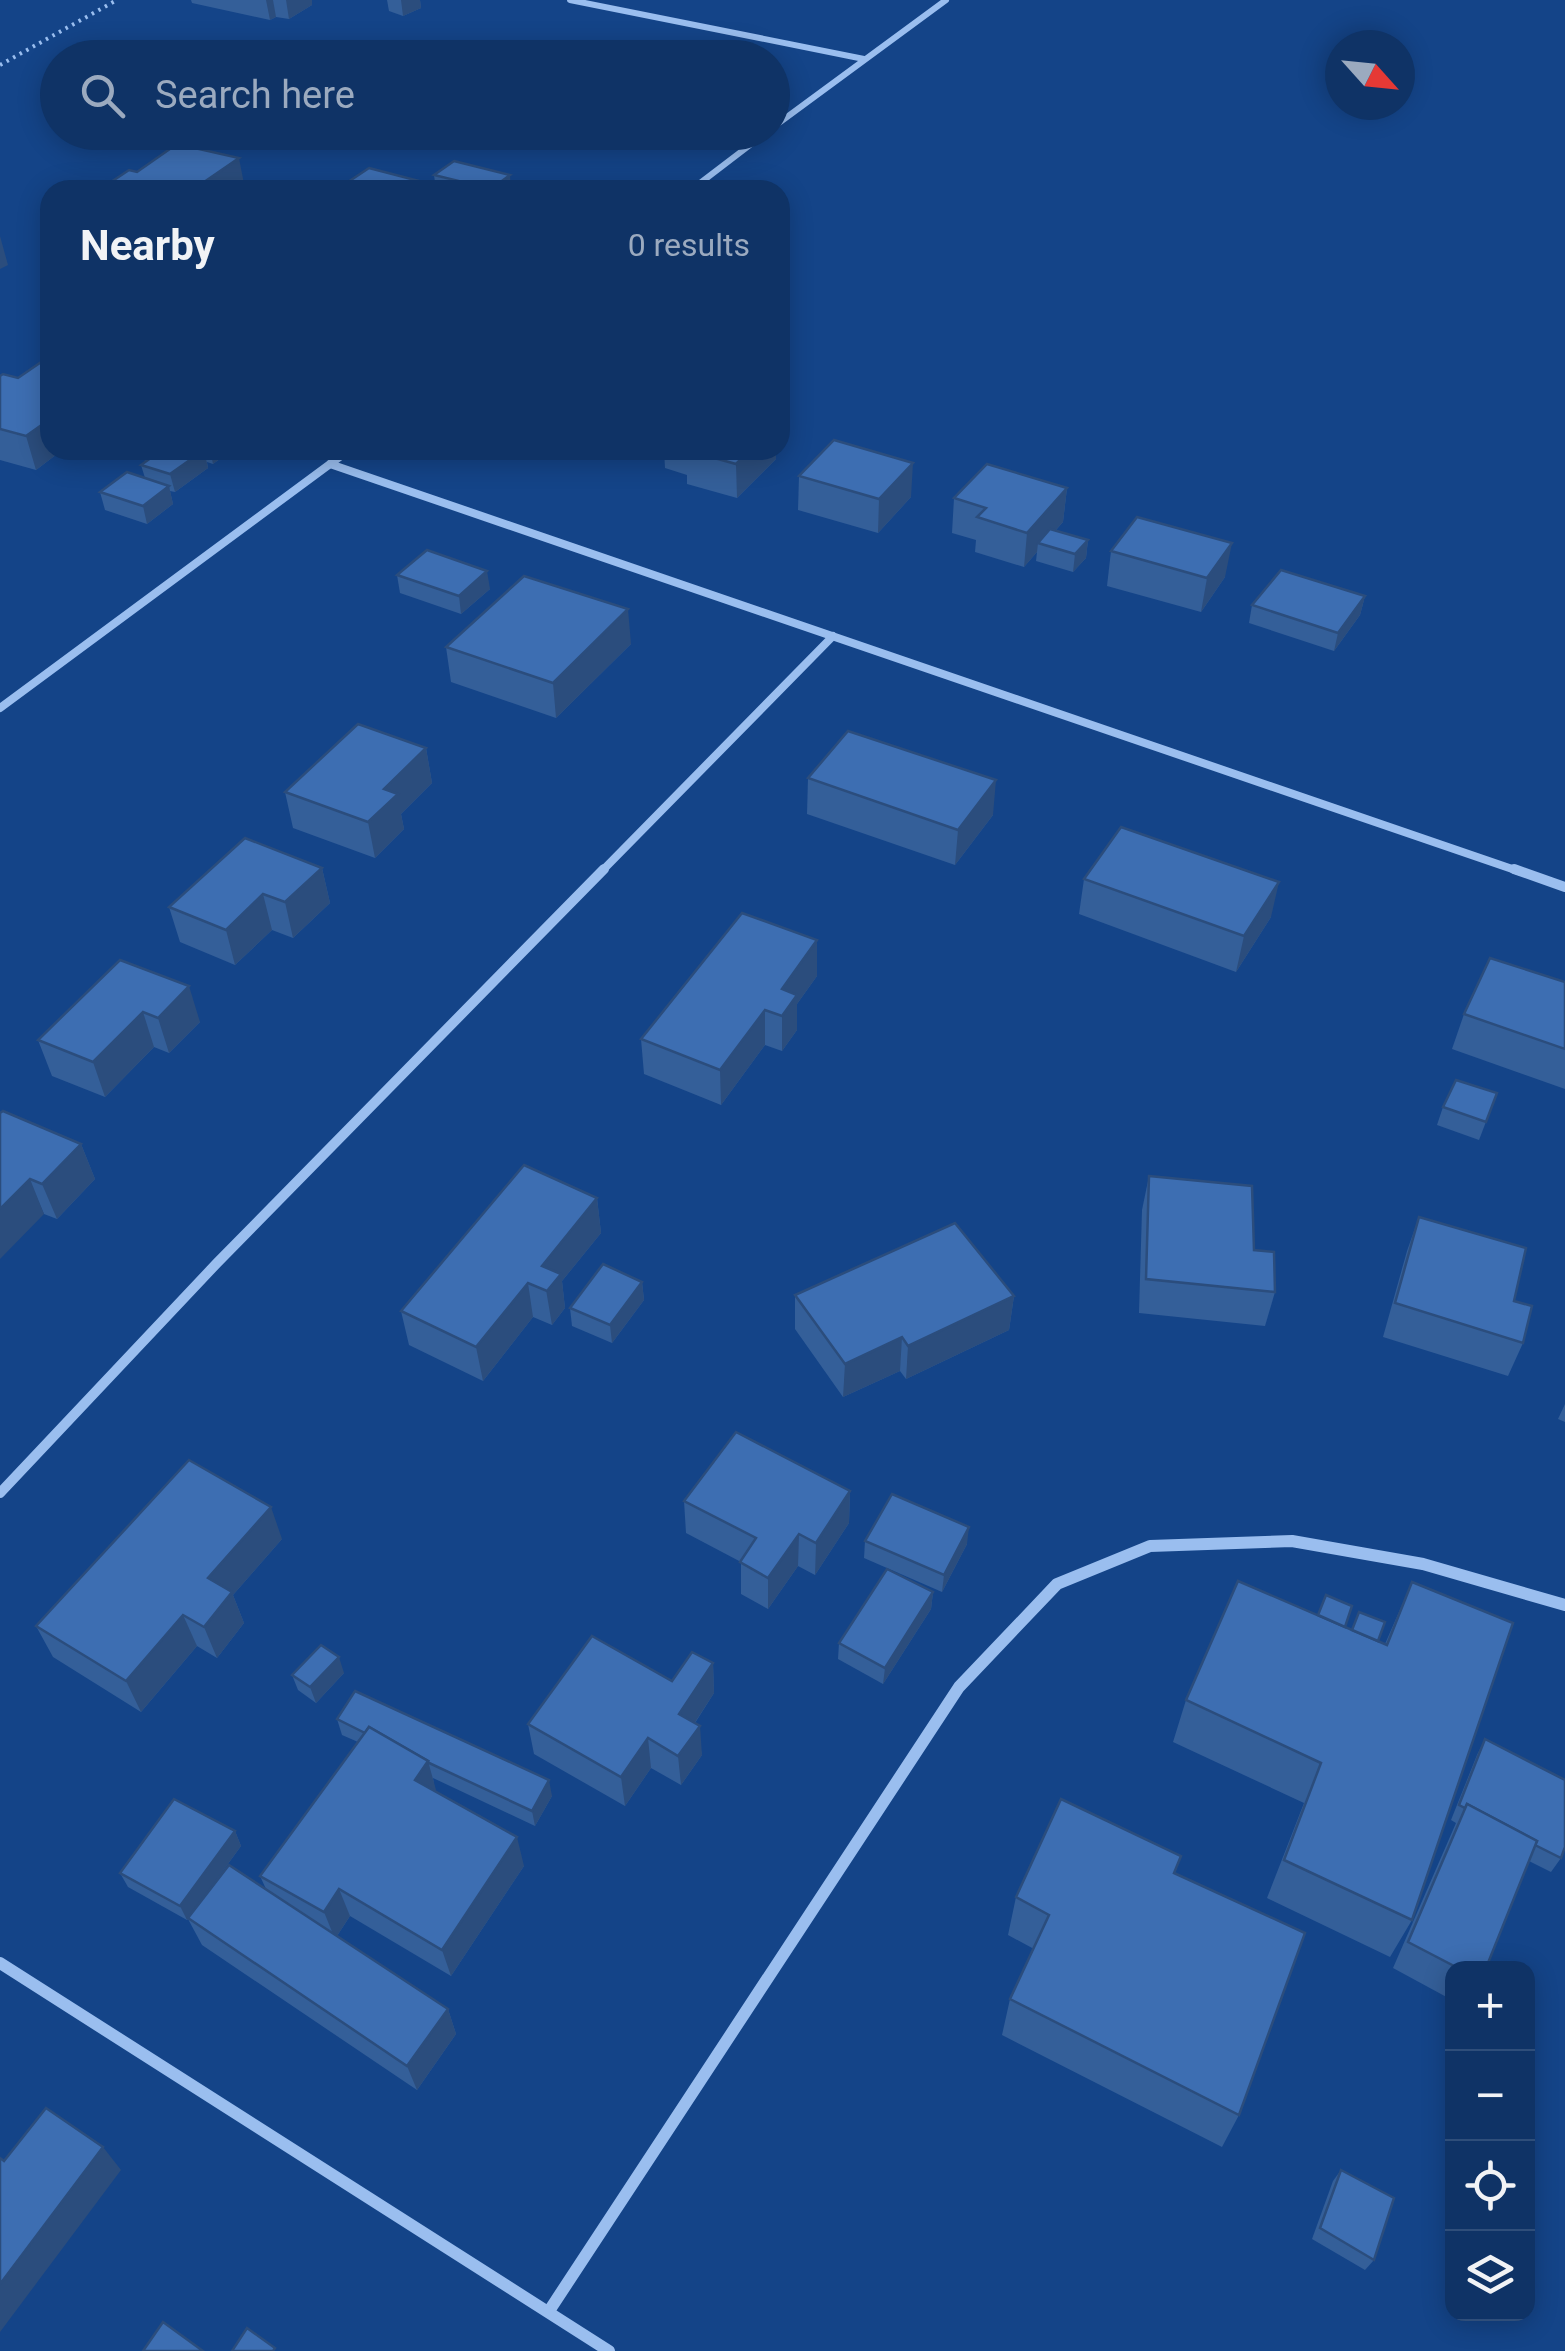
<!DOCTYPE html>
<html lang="en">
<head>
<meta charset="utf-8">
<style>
	:root { --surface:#0f3366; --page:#1d3f6f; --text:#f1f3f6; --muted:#9baabf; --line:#2f4e7a }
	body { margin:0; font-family:Roboto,sans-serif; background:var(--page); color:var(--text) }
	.controls { position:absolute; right:30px; bottom:30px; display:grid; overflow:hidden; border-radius:20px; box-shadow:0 5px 25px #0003 }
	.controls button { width:90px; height:90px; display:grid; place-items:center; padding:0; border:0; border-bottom:2px solid var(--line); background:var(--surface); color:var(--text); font:50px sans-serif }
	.compass { position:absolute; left:1325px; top:30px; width:90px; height:90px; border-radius:50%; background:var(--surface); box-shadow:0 5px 25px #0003; rotate:117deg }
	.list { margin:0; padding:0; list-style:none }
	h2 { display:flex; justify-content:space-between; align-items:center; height:130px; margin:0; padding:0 40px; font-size:42px }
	h2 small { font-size:32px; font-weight:400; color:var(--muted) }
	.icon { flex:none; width:55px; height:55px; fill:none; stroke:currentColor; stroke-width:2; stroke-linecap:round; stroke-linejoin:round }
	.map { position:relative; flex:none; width:1565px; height:2351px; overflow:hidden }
	.search { position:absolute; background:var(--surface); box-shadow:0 5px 25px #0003; left:40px; top:40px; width:750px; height:110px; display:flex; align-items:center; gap:25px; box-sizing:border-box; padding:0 35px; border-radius:55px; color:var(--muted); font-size:38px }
	.panel { position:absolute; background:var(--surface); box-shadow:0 5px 25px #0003; left:40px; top:180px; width:750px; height:280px; border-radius:30px }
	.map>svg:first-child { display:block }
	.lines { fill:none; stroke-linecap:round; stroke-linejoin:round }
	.path { stroke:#9abeef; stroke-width:4; stroke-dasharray:2.5 5; stroke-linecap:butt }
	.minor-far3 { stroke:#9abeef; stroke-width:6 }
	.minor-far2 { stroke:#9abeef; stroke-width:8 }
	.minor-far1 { stroke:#9abeef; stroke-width:10 }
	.minor { stroke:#9abeef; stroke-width:12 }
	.wall { fill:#345f99 }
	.shaded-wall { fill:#2b4d7d }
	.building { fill:#3d6eb2; stroke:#2b4d7d; stroke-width:2.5 }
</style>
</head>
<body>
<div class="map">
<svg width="1565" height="2351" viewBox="0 0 1565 2351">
	<rect width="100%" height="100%" fill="#144488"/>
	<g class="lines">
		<!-- path -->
		<path class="path" d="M0,65L117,0"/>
		<!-- minor-far3 -->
		<g class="minor-far3">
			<path d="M570,0L864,59"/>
			<path d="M772,128L946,0"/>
			<path d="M691,190L767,132"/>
		</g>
		<!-- minor-far2 -->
		<g class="minor-far2">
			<path d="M330,464L1521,872"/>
			<path d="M0,708L349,450"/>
			<path d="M601,872L833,636"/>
		</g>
		<!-- minor-far1 -->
		<g class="minor-far1">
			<path d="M1514,869L1565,887"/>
			<path d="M0,1493L217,1263L604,869"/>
		</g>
		<!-- minor -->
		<g class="minor">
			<path d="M0,1963L609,2351"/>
			<path d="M549,2311L959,1687L1057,1584L1150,1546L1292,1541L1423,1564L1565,1605"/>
		</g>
	</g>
	<!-- wall -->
	<g class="wall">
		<path d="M191,0H312V5L289,19L276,17L270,20L192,3Z"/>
		<path d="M387,0H420L421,8L403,16L389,11Z"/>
		<path d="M434,175L511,190H436Z"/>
		<path d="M0,376L50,450H86L78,456L61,451L36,470L0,460Z"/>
		<path d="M127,450H232L213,464L207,462L208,468L175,492L170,491L173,504L147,524L105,510L100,492L145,478L141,465L147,461L129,455Z"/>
		<path d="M664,450H776V459L737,498L687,484V475L665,468Z"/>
		<path d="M799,476L911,497L878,533L798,510Z"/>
		<path d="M1067,488L1063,522L1056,530L1088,540L1086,558L1073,572L1036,561L1037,552L1024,567L975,552L976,540L952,533L954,498Z"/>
		<path d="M1111,551L1225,577L1201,612L1107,586Z"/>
		<path d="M397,575L490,589L461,614L400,593Z"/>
		<path d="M1365,596L1360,615L1334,651L1249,623L1252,605Z"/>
		<path d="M631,644L556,718L451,682L446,647Z"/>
		<path d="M426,748L432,783L401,814L404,829L375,858L293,828L285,792Z"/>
		<path d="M808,778L993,815L955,865L807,814Z"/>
		<path d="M322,868L330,903L293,938L272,930L235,965L180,942L169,907Z"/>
		<path d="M1084,879L1271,917L1236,972L1079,914Z"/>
		<path d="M817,940V976L797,1004V1030L782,1051L765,1045L721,1105L644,1074L641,1039Z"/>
		<path d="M120,960L200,1022L169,1053L154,1047L105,1097L52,1076L38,1040Z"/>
		<path d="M1565,982V1089L1452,1049L1464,1014Z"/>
		<path d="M1497,1093L1479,1140L1437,1125L1443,1107Z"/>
		<path d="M0,1113L81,1144L95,1179L57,1219L44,1214Z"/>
		<path d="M1149,1176L1275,1292L1265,1326L1139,1313L1142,1210Z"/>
		<path d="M597,1198L601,1233L562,1281L565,1308L552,1325L533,1317L483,1381L409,1345L401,1311Z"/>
		<path d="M1419,1217L1514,1301L1523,1343L1508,1376L1383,1337L1407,1251Z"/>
		<path d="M642,1282L644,1300L612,1343L572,1326L570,1308Z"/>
		<path d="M795,1295L1014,1296L1009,1330L906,1379L900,1371L843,1397L795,1329Z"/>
		<path d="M1565,1404V1422L1558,1419Z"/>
		<path d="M850,1491L849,1523L815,1575L798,1566L768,1609L741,1594V1562L686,1533L684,1501Z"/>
		<path d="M282,1539L233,1595L244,1623L217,1658L197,1646L141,1712L53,1657L36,1626Z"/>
		<path d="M865,1541L967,1544L942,1592L864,1558Z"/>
		<path d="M1412,1582V1920L1390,1957L1267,1898L1304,1803L1173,1742L1186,1700L1345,1627L1385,1644Z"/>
		<path d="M933,1592L931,1609L883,1684L838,1659L839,1643Z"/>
		<path d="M713,1663L714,1693L695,1723L702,1755L681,1785L651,1768L625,1806L534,1754L528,1724L672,1681Z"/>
		<path d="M344,1673L316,1703L298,1690L292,1675Z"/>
		<path d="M337,1719L552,1796L535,1826L433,1778L435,1791L524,1866L451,1976L350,1916L337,1936L448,2009L456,2034L417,2090L202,1945L188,1919L187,1920L128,1887L120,1873L235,1831L241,1846L209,1890L266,1889L260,1876L358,1742L342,1735Z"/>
		<path d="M1485,1739L1561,1858L1551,1872L1529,1861L1486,1968H1452V2000L1393,1968L1456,1823L1451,1820L1477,1755Z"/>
		<path d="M1181,1856L1175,1873L1239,2115L1222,2147L1002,2035L1010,1999L1034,1949L1008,1935L1016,1897Z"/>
		<path d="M1341,2170L1374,2260L1365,2270L1312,2239L1333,2181Z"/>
	</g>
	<!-- shaded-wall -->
	<g class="shaded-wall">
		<path d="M266,0H273L276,17L270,20Z"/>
		<path d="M286,0H312V5L289,19Z"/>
		<path d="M401,0H420L421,8L403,16Z"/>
		<path d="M239,158L245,189L198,190L197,187Z"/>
		<path d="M510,175L511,190H491V189Z"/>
		<path d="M419,181L420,190H405Z"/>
		<path d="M0,236L8,265L0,269Z"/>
		<path d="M50,419V450L61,451L36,470L26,436Z"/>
		<path d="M147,450H166L150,461Z"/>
		<path d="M204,450L208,468L175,492L170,474Z"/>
		<path d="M210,450H232L213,464Z"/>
		<path d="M750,450H776V459L737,498L736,464Z"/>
		<path d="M913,463L911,497L878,533L879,499Z"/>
		<path d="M169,486L173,504L147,524L143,506Z"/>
		<path d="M1067,488L1063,522L1043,544L1038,543L1037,552L1024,567L1027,533Z"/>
		<path d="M1088,540L1086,558L1073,572L1075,554Z"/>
		<path d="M1232,543L1225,577L1201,612L1207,578Z"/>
		<path d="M487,571L490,589L461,614L459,596Z"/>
		<path d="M1365,596L1360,615L1334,651L1338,633Z"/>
		<path d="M628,609L631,644L556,718L553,683Z"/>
		<path d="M426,748L432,783L401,814L404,829L375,858L368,822L384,789Z"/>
		<path d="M996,780L993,815L955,865L958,830Z"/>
		<path d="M322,868L330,903L293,938L285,902Z"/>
		<path d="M1279,882L1271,917L1236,972L1244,936Z"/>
		<path d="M263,894L272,930L235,965L226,930Z"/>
		<path d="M817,940V976L797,1004V1030L782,1051V989Z"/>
		<path d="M189,986L200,1022L169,1053L158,1018Z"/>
		<path d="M765,1010V1045L721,1105L720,1070Z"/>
		<path d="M143,1012L154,1047L105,1097L93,1062Z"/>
		<path d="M81,1144L95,1179L57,1219L42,1184Z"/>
		<path d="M30,1179L44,1214L0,1259V1209Z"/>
		<path d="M597,1198L601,1233L562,1281L565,1308L552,1325L542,1266Z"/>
		<path d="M642,1282L644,1300L612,1343L610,1325Z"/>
		<path d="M528,1283L533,1317L483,1381L476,1347Z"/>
		<path d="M1014,1296L1009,1330L906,1379L908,1346Z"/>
		<path d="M902,1337L900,1371L843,1397L845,1364Z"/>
		<path d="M850,1491L849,1523L815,1575L816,1543Z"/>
		<path d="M271,1507L282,1539L233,1595L244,1623L217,1658L204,1627L208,1578Z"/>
		<path d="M969,1527L967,1544L942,1592L944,1575Z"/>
		<path d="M799,1534L798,1566L768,1609V1578Z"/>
		<path d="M933,1592L931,1609L883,1684L885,1668Z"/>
		<path d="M183,1615L197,1646L141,1712L126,1681Z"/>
		<path d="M339,1657L344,1673L316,1703L310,1687Z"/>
		<path d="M713,1663L714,1693L681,1744L679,1714Z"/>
		<path d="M700,1726L702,1755L681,1785L678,1756Z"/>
		<path d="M648,1738L651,1768L625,1806L621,1777Z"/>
		<path d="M428,1761L436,1790L424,1809L415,1780Z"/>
		<path d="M549,1780L552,1796L535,1826L532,1811Z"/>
		<path d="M235,1831L241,1846L187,1920L180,1906Z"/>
		<path d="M517,1837L524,1866L451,1976L442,1950Z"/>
		<path d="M339,1889L350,1916L335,1939L324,1912Z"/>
		<path d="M448,2009L456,2034L417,2090L407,2066Z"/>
		<path d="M103,2147L121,2170L0,2332V2284Z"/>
	</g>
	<!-- building -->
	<g class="building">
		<path d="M177,144L239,158L197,187L211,190H99L129,170L137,172Z"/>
		<path d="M454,161L510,175L491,189L434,175Z"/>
		<path d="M369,168L419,181L405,190H336Z"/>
		<path d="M50,356V419L26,436L0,429V376L3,374L18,378Z"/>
		<path d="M834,440L913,463L879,499L799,476Z"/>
		<path d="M162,450H204L170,474L141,465Z"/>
		<path d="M686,450H750L736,464Z"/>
		<path d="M987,464L1067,488L1027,533L977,517L986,508L954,498Z"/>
		<path d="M127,472L169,486L143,506L100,492Z"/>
		<path d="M1137,517L1232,543L1207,578L1111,551Z"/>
		<path d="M1050,529L1088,540L1075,554L1038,543Z"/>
		<path d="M427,550L487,571L459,596L397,575Z"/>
		<path d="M1281,570L1365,596L1338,633L1252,605Z"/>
		<path d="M524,576L628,609L553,683L446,647Z"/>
		<path d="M358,724L426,748L384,789L398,794L368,822L285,792Z"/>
		<path d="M848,731L996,780L958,830L808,778Z"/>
		<path d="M1121,827L1279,882L1244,936L1084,879Z"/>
		<path d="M245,838L322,868L285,902L263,894L226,930L169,907Z"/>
		<path d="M742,913L817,940L782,989L797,995L782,1016L765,1010L720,1070L641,1039Z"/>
		<path d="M1490,958L1565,982V1049L1464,1014Z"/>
		<path d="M120,960L189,986L158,1018L143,1012L93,1062L38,1040Z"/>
		<path d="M1456,1080L1497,1093L1486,1122L1443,1107Z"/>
		<path d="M3,1111L81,1144L42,1184L30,1179L0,1209V1113Z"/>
		<path d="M524,1165L597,1198L542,1266L561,1274L547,1291L528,1283L476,1347L401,1311Z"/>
		<path d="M1149,1176L1252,1186L1254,1250L1274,1252L1275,1292L1146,1279Z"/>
		<path d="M1419,1217L1526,1248L1514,1301L1532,1306L1523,1343L1395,1303Z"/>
		<path d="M955,1223L1014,1296L908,1346L902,1337L845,1364L795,1295Z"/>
		<path d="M603,1264L642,1282L610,1325L570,1308Z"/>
		<path d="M736,1432L850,1491L816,1543L799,1534L768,1578L740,1562L756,1538L684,1501Z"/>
		<path d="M189,1460L271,1507L208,1578L232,1592L204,1627L183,1615L126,1681L36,1626Z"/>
		<path d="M892,1494L969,1527L944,1575L865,1541Z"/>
		<path d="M887,1569L933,1592L885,1668L839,1643Z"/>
		<path d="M1238,1581L1387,1645L1412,1582L1513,1623L1412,1920L1284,1860L1321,1763L1186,1700Z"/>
		<path d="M1326,1595L1352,1606L1345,1627L1318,1615Z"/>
		<path d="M1359,1612L1385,1622L1378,1641L1352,1630Z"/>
		<path d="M592,1636L672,1681L692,1652L713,1663L679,1714L700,1726L678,1756L648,1738L621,1777L528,1724Z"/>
		<path d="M321,1645L339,1657L310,1687L292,1675Z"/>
		<path d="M355,1691L549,1780L532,1811L427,1762L428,1761L369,1727L365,1733L337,1719Z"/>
		<path d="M369,1727L428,1761L415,1780L517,1837L442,1950L339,1889L324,1912L260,1876Z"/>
		<path d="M1485,1739L1565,1780V1847L1561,1858L1535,1845L1537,1841L1467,1804L1465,1808L1459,1805Z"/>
		<path d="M174,1799L235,1831L180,1906L120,1873Z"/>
		<path d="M1061,1799L1181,1856L1174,1873L1305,1933L1239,2115L1010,1999L1049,1915L1016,1897Z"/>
		<path d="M1467,1804L1537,1841L1486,1968H1458L1408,1942Z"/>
		<path d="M229,1865L448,2009L407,2066L188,1918Z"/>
		<path d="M46,2108L103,2147L0,2284V2158L4,2161Z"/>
		<path d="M1341,2170L1394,2198L1374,2260L1320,2228Z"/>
		<path d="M163,2322L203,2351H143Z"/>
		<path d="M247,2328L275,2348L273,2351H232Z"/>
	</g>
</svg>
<div class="controls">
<button>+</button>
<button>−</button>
<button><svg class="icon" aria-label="locate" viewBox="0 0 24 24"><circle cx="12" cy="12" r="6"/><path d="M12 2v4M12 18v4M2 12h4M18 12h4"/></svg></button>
<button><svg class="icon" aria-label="layers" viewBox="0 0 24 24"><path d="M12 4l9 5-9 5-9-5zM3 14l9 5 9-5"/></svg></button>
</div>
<svg class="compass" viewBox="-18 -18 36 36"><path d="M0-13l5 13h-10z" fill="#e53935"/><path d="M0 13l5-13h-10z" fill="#9baabf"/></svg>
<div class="search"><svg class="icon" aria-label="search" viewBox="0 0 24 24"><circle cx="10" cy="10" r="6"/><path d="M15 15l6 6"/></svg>Search here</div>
<section class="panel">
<h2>Nearby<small>0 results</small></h2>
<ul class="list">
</ul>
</section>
</div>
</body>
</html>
